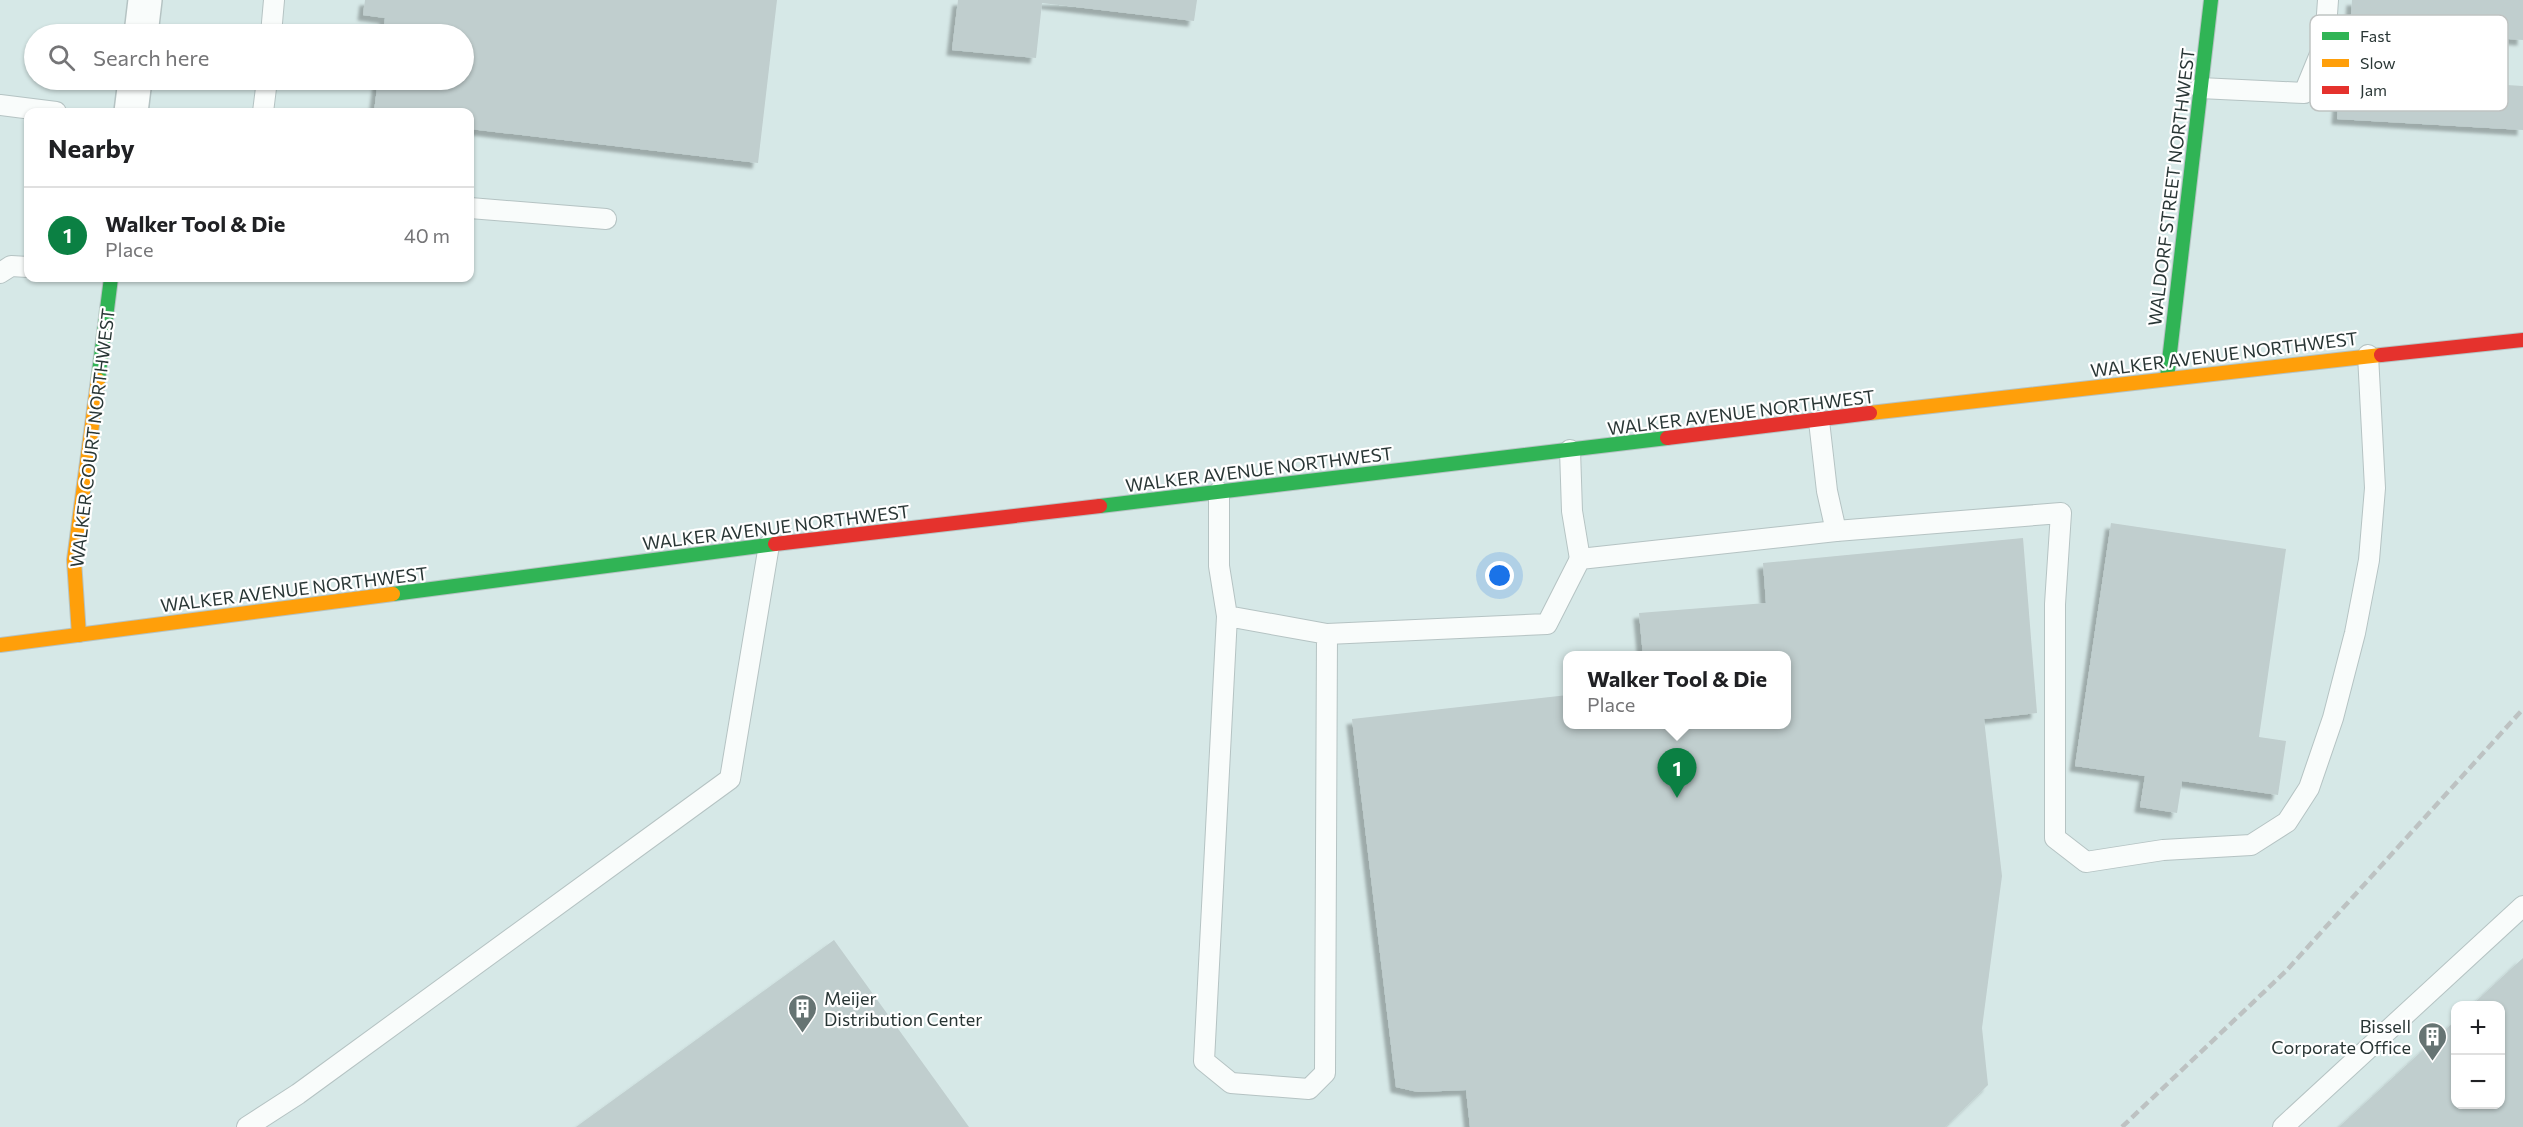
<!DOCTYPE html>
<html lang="en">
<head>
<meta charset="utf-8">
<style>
	:root { --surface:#fff; --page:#f6f6f6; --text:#202124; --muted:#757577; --line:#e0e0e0; --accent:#0b8043 }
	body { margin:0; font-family:Commissioner,sans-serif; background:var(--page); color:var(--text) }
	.controls { position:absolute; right:18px; bottom:18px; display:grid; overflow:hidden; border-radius:12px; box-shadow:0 2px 4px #0004 }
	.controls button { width:54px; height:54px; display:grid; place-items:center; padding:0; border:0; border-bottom:2px solid var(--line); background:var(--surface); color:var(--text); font:30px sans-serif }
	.you { position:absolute; left:1500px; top:576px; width:21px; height:21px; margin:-15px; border:4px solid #fff; border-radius:50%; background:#1a73e8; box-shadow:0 0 0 9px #1a73e833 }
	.badge { display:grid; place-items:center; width:39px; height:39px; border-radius:50%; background:var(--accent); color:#fff; font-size:20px; font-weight:700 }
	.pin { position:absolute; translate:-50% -50px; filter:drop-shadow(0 2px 3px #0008) }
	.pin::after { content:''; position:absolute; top:32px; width:21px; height:18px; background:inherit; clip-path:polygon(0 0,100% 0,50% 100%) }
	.popup { position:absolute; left:1563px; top:651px; width:228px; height:78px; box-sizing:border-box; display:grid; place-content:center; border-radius:12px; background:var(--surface); filter:drop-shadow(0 2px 4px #0005); font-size:20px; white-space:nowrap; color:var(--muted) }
	.popup b { font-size:22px; color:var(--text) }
	.popup::after { content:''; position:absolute; left:50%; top:100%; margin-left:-12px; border:12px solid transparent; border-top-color:var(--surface) }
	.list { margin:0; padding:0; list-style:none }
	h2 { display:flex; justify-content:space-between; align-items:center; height:78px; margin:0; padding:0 24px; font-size:26px }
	h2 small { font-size:20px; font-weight:400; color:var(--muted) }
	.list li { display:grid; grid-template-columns:39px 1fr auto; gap:18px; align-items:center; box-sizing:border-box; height:96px; padding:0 24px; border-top:2px solid var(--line) }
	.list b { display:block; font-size:22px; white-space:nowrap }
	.list p { margin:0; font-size:20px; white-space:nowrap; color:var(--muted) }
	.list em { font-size:20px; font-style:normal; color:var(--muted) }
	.icon { flex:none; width:33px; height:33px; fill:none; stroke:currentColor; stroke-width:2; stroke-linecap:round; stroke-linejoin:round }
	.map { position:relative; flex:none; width:2523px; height:1127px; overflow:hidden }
	.search { position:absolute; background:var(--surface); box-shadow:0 2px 4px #0004; left:24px; top:24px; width:450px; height:66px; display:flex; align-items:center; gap:15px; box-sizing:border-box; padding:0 21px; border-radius:33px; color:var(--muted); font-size:22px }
	.panel { position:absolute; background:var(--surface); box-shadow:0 2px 4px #0004; left:24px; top:108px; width:450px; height:174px; border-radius:12px }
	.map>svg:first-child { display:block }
	.building { fill:#c0cece; filter:url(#shadow) }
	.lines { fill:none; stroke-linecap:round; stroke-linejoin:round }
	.lane-casing { stroke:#b5c3c3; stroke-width:22 }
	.street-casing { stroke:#b5c3c3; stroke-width:36 }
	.fast-casing { stroke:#b5c3c3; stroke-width:16 }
	.slow-casing { stroke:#b5c3c3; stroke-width:16 }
	.jam-casing { stroke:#b5c3c3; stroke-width:16 }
	.lane { stroke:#f9fcfb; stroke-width:20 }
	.street { stroke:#f9fcfb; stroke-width:33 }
	.fast { stroke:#30b455; stroke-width:14 }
	.slow { stroke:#ff9f0a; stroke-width:14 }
	.jam { stroke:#e5322d; stroke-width:14 }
	.rail { stroke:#bdc2c2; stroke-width:4.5; stroke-dasharray:9 4.5; stroke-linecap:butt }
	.labels { text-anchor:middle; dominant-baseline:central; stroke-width:4.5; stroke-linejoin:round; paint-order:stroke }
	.street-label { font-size:18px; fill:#293635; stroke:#fff }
	.poi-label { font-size:18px; fill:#293635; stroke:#fff; text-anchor:start }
	.key { fill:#fff; stroke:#bfc3c2; stroke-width:1.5 }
	.key-label { font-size:16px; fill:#293635 }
</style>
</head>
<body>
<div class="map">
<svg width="2523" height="1127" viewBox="0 0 2523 1127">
	<defs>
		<filter id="shadow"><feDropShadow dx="-5.5" dy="5.5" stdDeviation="1.5" flood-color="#0004"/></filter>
	</defs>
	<rect width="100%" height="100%" fill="#d6e8e7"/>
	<!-- building -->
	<g class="building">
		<path d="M365,0H777L758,163L470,129V112H374L378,80H464V34H383L385,18L363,15Z"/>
		<path d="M958,0H1197L1194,21L1042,3L1036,58L952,50Z"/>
		<path d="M2352,0H2523V40L2350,28Z"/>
		<path d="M2340,75L2523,86V130L2337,119Z"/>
		<path d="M2111,523L2286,549L2259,737L2286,741L2278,795L2182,781L2177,813L2140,807L2145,776L2075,766Z"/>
		<path d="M2023,538L2037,713L1984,719L2002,876L1982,1028L1988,1085L1945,1127H1470L1466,1090L1418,1092L1396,1087L1352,719L1568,695V724H1786V656H1643L1639,613L1766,603L1763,563Z"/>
		<path d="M834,940L969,1127H576Z"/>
		<path d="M2523,958V1127H2339L2456,1020V1104H2500V1006H2471Z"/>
	</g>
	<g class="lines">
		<defs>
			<g id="lane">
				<path d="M271,34L274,0"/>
				<path d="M2200,88L2304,93L2325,42L2328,0"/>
				<path d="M0,105L56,112"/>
				<path d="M263,112L267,80"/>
				<path d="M470,208L606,219"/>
				<path d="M0,273L11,266L28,267"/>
				<path d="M1819,421L1827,491L1836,531"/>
				<path d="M1570,450L1572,511L1580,559"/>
				<path d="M1219,492V566L1227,616L1204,1061L1231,1083L1309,1089L1325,1073L1327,634L1227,616"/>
				<path d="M1327,634L1547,624L1580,559L1836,531L2061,513L2055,604V838L2086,862L2163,850L2251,845L2287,822L2309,788L2333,718L2355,633L2369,560L2375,488L2368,355"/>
				<path d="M247,1127L298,1094L730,779L769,545"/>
				<path d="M2283,1127L2523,906"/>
			</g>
			<g id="street">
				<path d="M141,34L145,0"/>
				<path d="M131,112L135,80"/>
			</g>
			<g id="fast">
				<path d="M2167,378L2211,0"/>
				<path d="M98,380L111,278"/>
				<path d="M1100,506L1667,438"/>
				<path d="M393,594L775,544"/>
			</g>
			<g id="slow">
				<path d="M1870,413L2381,355"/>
				<path d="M79,635L74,560L98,380"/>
				<path d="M0,645L393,594"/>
			</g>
			<g id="jam">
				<path d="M2381,355L2523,340"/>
				<path d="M1667,438L1870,413"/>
				<path d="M775,544L1100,506"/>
			</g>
		</defs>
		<!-- lane casing -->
		<use href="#lane" class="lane-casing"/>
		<!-- street casing -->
		<use href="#street" class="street-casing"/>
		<!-- fast casing -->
		<use href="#fast" class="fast-casing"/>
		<!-- slow casing -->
		<use href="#slow" class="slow-casing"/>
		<!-- jam casing -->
		<use href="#jam" class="jam-casing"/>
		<!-- lane -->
		<use href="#lane" class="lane"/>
		<!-- street -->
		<use href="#street" class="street"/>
		<!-- fast -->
		<use href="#fast" class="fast"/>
		<!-- slow -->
		<use href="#slow" class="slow"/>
		<!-- jam -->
		<use href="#jam" class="jam"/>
		<!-- rail -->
		<path class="rail" d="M2122,1127L2286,971L2523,709"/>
	</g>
	<!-- icons -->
	<defs>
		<symbol id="building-pin" viewBox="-11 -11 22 30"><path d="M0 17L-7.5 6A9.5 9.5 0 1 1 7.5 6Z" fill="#667473" stroke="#fff"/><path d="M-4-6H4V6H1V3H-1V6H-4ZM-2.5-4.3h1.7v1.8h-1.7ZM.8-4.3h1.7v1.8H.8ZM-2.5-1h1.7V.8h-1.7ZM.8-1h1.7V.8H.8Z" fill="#fff"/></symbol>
	</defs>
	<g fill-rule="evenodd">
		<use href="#building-pin" x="786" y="992" width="33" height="45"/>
		<use href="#building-pin" x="2416" y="1020" width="33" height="45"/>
	</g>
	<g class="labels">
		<!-- street labels -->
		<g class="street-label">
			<text transform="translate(2171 187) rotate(-83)">WALDORF STREET NORTHWEST</text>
			<text transform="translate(2224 354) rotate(-7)">WALKER AVENUE NORTHWEST</text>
			<text transform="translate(1741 412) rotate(-7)">WALKER AVENUE NORTHWEST</text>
			<text transform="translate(92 438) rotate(-83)">WALKER COURT NORTHWEST</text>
			<text transform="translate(1259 469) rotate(-7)">WALKER AVENUE NORTHWEST</text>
			<text transform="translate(776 527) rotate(-7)">WALKER AVENUE NORTHWEST</text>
			<text transform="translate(294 589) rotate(-7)">WALKER AVENUE NORTHWEST</text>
		</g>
		<!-- poi labels -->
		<g class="poi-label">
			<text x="824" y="998">Meijer<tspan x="824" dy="21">Distribution Center</tspan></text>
			<text x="2411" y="1026" text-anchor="end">Bissell<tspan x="2411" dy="21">Corporate Office</tspan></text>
		</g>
	</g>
	<!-- legend -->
	<rect x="2310" y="15" width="198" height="96" rx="9" class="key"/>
	<rect x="2322" y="32" width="27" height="8" fill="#30b455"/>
	<rect x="2322" y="59" width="27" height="8" fill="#ff9f0a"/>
	<rect x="2322" y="86" width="27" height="8" fill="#e5322d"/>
	<g class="key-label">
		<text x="2360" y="42">Fast</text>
		<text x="2360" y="69">Slow</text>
		<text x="2360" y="96">Jam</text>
	</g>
</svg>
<div class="controls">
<button>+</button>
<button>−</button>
</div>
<div class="you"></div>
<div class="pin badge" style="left:1677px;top:798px">1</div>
<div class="popup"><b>Walker Tool &amp; Die</b>Place</div>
<div class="search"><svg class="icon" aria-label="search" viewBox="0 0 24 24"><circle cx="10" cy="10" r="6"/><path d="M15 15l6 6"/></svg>Search here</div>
<section class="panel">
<h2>Nearby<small></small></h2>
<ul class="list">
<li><span class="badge">1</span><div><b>Walker Tool &amp; Die</b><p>Place</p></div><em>40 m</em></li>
</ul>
</section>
</div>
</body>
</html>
